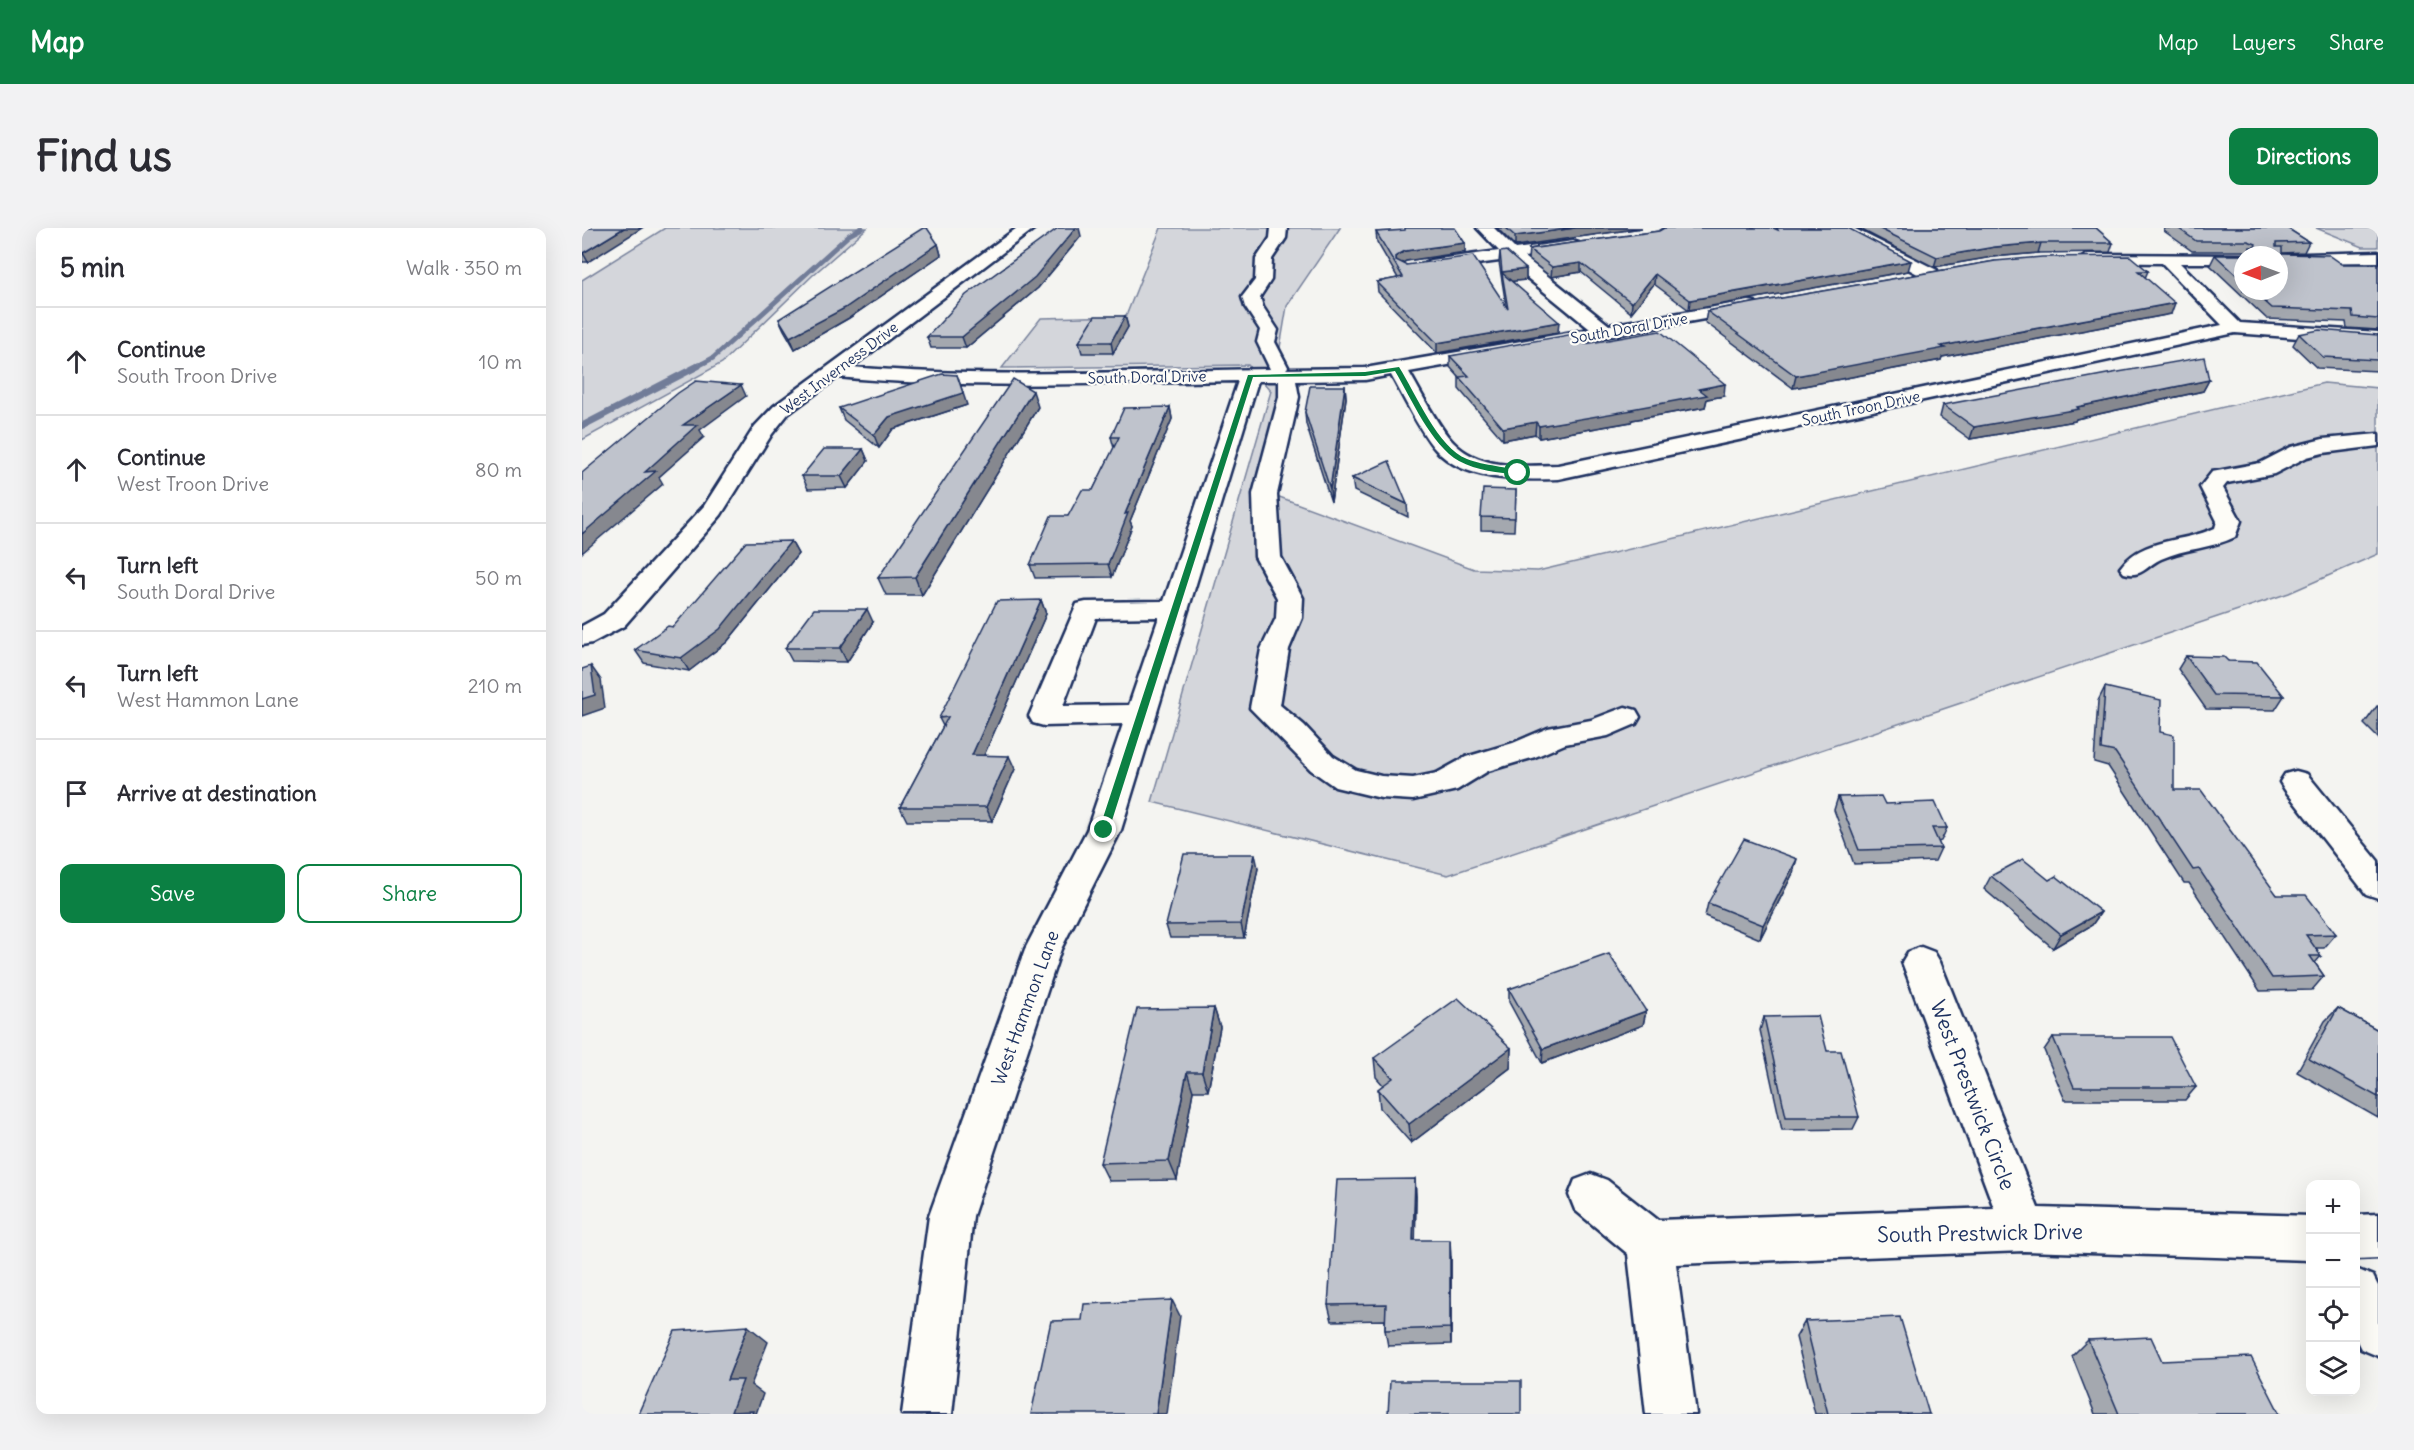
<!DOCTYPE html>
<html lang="en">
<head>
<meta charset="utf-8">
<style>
	:root { --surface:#fff; --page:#f2f2f3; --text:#2b2b33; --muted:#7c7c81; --line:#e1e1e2; --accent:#0b8043 }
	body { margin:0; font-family:Delius,sans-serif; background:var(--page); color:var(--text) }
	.controls { position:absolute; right:18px; bottom:18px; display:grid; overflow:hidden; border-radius:12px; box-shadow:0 6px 24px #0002 }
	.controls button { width:54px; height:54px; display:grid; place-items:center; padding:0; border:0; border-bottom:2px solid var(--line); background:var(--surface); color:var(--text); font:30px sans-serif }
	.compass { position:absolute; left:1652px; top:18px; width:54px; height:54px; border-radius:50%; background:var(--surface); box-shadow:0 6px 24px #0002; rotate:269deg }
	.stop { position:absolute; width:18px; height:18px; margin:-14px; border:4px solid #0b8043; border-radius:50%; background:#fff }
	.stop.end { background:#0b8043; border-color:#fff; box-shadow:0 2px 6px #0008 }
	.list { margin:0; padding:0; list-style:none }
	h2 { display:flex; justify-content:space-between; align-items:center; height:78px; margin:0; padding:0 24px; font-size:26px }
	h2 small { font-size:20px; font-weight:400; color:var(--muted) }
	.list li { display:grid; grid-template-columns:39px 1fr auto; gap:18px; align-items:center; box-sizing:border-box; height:108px; padding:0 24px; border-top:2px solid var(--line) }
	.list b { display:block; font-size:22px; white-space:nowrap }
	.list p { margin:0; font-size:20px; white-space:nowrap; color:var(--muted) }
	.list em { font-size:20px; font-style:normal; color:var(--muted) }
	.actions { display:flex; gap:12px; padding:18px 24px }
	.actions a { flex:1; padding:14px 0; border:2px solid var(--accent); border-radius:12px; text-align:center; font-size:21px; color:var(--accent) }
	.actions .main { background:var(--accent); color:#fff }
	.icon { flex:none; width:33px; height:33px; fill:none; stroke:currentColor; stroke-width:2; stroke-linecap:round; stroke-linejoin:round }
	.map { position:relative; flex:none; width:1796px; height:1186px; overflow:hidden; border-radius:12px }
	header { display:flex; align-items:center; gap:36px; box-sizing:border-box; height:84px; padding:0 30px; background:var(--accent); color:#fff }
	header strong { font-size:28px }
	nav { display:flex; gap:33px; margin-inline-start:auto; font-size:21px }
	.intro { display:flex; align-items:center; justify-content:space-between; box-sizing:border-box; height:144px; padding:0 36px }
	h1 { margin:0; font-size:42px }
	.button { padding:15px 27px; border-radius:12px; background:var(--accent); color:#fff; font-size:21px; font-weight:700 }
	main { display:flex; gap:36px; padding:0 36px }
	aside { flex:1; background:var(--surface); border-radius:12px; box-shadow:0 6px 24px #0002 }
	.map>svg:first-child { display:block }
	.green { fill:#d4d6db; stroke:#78829c; stroke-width:1.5 }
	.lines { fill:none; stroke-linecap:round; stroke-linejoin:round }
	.stream-far1 { stroke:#717c98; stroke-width:5 }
	.stream { stroke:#717c98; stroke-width:7 }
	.minor-casing { stroke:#1b2f5e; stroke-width:5 }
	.minor { fill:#fdfcf7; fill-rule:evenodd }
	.wall { fill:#a4a8af; stroke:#1b2f5e; stroke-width:1.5 }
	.shaded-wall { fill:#86888f; stroke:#1b2f5e; stroke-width:1.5 }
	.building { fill:#bfc3cc; stroke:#1b2f5e; stroke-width:1.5 }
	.route { fill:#0b8043 }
	.labels { text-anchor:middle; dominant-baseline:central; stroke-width:4.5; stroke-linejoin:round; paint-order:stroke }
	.far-street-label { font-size:15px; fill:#1b2f5e; stroke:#fdfcf7 }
	.street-label { font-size:18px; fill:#1b2f5e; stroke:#fdfcf7 }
	.near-street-label { font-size:21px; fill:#1b2f5e; stroke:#fdfcf7 }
</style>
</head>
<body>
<header>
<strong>Map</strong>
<nav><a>Map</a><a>Layers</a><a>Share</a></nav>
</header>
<div class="intro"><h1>Find us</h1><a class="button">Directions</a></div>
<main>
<aside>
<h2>5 min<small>Walk · 350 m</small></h2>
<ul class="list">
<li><svg class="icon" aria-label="ahead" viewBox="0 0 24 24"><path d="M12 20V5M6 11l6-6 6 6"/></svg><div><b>Continue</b><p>South Troon Drive</p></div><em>10 m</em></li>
<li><svg class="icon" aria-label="ahead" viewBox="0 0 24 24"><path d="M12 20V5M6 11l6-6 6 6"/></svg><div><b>Continue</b><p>West Troon Drive</p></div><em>80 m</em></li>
<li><svg class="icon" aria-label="left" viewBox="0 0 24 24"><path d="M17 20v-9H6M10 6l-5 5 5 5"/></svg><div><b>Turn left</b><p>South Doral Drive</p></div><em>50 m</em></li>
<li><svg class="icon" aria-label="left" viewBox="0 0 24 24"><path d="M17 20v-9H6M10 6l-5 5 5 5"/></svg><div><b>Turn left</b><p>West Hammon Lane</p></div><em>210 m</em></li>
<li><svg class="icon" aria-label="arrive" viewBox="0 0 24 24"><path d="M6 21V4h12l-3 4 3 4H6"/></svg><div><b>Arrive at destination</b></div></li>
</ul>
<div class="actions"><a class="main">Save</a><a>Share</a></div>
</aside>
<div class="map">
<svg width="1796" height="1186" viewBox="0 0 1796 1186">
	<rect width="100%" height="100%" fill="#f4f4f1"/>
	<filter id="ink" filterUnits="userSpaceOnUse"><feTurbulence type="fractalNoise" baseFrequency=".0167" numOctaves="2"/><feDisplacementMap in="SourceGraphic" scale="12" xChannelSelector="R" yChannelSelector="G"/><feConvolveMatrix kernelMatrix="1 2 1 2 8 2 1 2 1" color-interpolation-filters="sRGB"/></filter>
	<g filter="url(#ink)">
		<!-- green -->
		<g class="green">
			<path d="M83,0H285L231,47L140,135L0,212V52Z"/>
			<path d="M579,0H758L705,78L695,137L718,154L692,267L892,341L956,343L1742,155L1796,160V326L1707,365L866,647L570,574L689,163L666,137L420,140L459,90L544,88Z"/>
			<path d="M1734,0H1796V19H1781Z"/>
		</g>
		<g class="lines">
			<!-- stream-far1 -->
			<path class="stream-far1" d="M114,139L131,130L267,7L280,0"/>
			<!-- stream -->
			<path class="stream" d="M0,198L116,138"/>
			<defs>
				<g id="minor">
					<path d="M435,0H453L270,139C408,151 549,143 688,141L675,114L678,102L663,79L660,69L673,52L674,31L688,10L689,0H705L704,10L690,31L689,52L678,69L681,79L696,102L693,114L706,139L704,141L783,140L1008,101L938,44L925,32L849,42L843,40L841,37L843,34L849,32L917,23L895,0H912L933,21L991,13L997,15L999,18L997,21L942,29L1027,97L1167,73L1173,74L1176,78L1173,82L1167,83L827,144C838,163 857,200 871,214C898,242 941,238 976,237L1640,97L1580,35L1500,34L1498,31L1506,26L1667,27H1661V35H1598L1658,95L1796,104V116L1653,105L976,251C937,252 883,254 854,222C839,206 821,168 809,147L783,152L714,153L717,169L695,266L699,329L721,370L720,390L707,421L698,477L722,497L751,528L774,542L799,548L831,550L855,545L884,529L931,515L966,500L1009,492L1043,479L1054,482L1058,489L1054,496L1026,508L983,516L953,529L906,543L875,562L831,572L799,570L753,559L729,542L668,480L679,421L694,390L695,370L673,329L671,266L697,169V153H676L539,602L479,721L391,988L370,1186H320L347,988L443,721L505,602L541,496L462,498L451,495L447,488L495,376L504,374L582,373L656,153C523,155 389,162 256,149L206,186L190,206L139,287L42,398L10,415L0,417V398L22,386L122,278L173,198L192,178ZM577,389L547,477L481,478L514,390Z"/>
					<path d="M1251,0H1271L1355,42L1357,46L1355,50H1343Z"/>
					<path d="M1796,24V34L1697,35V27H1691Z"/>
					<path d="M1796,206V218L1741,225L1725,229L1692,246L1645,255L1641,260L1659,293L1653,309C1629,321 1603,320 1579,331C1564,338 1560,350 1542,345L1538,340C1560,309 1602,315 1633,300L1635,293L1618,259L1630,244L1678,235L1709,219L1741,211Z"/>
					<path d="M1714,543L1725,546L1796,633V670L1784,666L1703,562L1698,554L1703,546Z"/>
					<path d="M1339,719L1352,724L1358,734L1456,980L1728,988V1032L1442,1023L1094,1036L1114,1186H1064L1046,1026L993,982L987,967L993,952L1009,946L1025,952L1076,992L1412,980L1320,734L1326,724Z"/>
					<path d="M1796,986V1030L1774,1031V987Z"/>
					<path d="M1774,1041L1791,1048L1796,1058V1128L1779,1121L1774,1111Z"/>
				</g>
			</defs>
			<!-- minor casing -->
			<use href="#minor" class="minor-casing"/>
			<!-- minor -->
			<use href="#minor" class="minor"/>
		</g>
		<!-- wall -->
		<g class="wall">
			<path d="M0,0L6,34H0Z"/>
			<path d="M915,0H1060L933,18Z"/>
			<path d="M1082,0H1266L1326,43L1107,82L1072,56L1049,85L999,44L969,49L946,31L947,21L1077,3Z"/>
			<path d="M1276,0H1514L1531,15L1528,24L1456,25L1410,29L1352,39Z"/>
			<path d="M1583,0H1705L1727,14L1722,24L1700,25V26L1760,36H1796V102L1765,100L1764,94L1685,91L1628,37L1633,27H1661V63H1697L1664,27L1665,24L1661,23H1610L1582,3Z"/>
			<path d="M794,4L883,15V24L824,33L820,35L924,78L917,34L918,24L944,41V52L930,53L976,104L855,125L796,64L795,54L816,50L795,14Z"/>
			<path d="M499,8L456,60L384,120H349L345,109Z"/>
			<path d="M356,16L359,27L267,90L213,121L202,102L197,91Z"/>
			<path d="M1413,33L1566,43L1563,50L1589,86L1360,129L1359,132L1211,160L1123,94L1125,83Z"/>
			<path d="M543,88L546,99L531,125H500L497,114Z"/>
			<path d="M1717,106L1796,107V143L1735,140L1711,117Z"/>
			<path d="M1003,116L1142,168L1125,171L1123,179L1050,192L1049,194L957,210L953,206L921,212L877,161V149L868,139V128Z"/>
			<path d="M1627,152L1621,163L1494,191L1493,193L1388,211L1358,189L1361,177Z"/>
			<path d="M763,158L764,170L749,274L724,196L723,184Z"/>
			<path d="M385,177L311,201L297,220L262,192L257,180Z"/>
			<path d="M456,179L340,367H304L296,350Z"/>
			<path d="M588,179L590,191L548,293L550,298L530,349L453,350L448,337L486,288L511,262L532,220L529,209Z"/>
			<path d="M281,221L286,233L265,260L226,261L220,248Z"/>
			<path d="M770,250L825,276L826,289L772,263Z"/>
			<path d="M934,262L932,303L899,302V289Z"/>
			<path d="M209,313L216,326L145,414L107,443L62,435L53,422L91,399Z"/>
			<path d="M459,372L464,386L402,527L433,541L410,593H325L318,579L361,498L357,490Z"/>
			<path d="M291,394L265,434L210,433L203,420Z"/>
			<path d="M1604,428L1646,433L1702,468L1693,482L1624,481L1596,441Z"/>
			<path d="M1523,459L1578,504L1592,562L1695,667L1754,706L1742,720H1734L1739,728L1733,735L1742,748L1730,762L1678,763L1607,655H1602L1526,538L1512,534L1516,473Z"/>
			<path d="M1795,478H1796V510L1782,496Z"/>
			<path d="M1256,569L1303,576L1365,600L1359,613L1356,614L1359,620L1353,633L1272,636L1252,582Z"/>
			<path d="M676,640L662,710H588L584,697Z"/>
			<path d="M1211,645L1178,711L1123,688L1126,675Z"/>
			<path d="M1409,648L1467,652L1519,684L1510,697L1471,720L1402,661Z"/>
			<path d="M927,761L1064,783L1061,797L960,835L927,774Z"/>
			<path d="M632,780L638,799L626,863H611L595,952L527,953L518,935Z"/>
			<path d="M1756,780L1796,802V890L1715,844L1743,793Z"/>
			<path d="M1182,789L1245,823L1277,889L1271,901L1200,902L1178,802Z"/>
			<path d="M1471,809L1614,859L1603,872H1483L1462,822Z"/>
			<path d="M929,820L928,840L829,915L798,880L796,861L801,857L794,849L792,830Z"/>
			<path d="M833,951L834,969L833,1012L869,1029V1116L806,1118L803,1102V1092L750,1093L746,1077Z"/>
			<path d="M1223,1093L1347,1186H1233L1214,1109Z"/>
			<path d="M1506,1112L1580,1133L1698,1186H1513L1490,1128Z"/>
		</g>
		<!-- shaded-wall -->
		<g class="shaded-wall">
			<path d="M42,0H60L6,34L1,25Z"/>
			<path d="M494,0H497L499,8L456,60L384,120L380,109Z"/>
			<path d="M993,0H1060L933,18V8Z"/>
			<path d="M883,15V24L824,33L815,38L814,28L823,23Z"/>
			<path d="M1459,15L1456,25L1410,29L1352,39L1355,29L1413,19Z"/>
			<path d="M356,16L359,27L267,90L213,121L208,109Z"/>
			<path d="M1329,33L1326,43L1107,82L1108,72Z"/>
			<path d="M999,35V44L969,49L970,39Z"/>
			<path d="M944,41V52L922,54L920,44Z"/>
			<path d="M1073,46L1072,56L1049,85L1050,75Z"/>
			<path d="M1593,75L1589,86L1360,129L1359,132L1211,160L1214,148L1359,118Z"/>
			<path d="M543,88L546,99L531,125L529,114Z"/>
			<path d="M977,94L976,104L855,125V115Z"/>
			<path d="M375,147L385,177L311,201L297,220L292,207L307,189Z"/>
			<path d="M1627,152L1621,163L1494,191L1493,193L1388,211L1392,199L1495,179Z"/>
			<path d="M1143,156L1142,168L1125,171L1123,179L1050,192L1049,194L957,210V198L1049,181L1117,161Z"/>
			<path d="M159,157L164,168L118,202L122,209L77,249L81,256L0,325V306L63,244L101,197Z"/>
			<path d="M763,158L764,170L749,274L748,261Z"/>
			<path d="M451,163L456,179L340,367L333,349Z"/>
			<path d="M588,179L590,191L548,293L550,298L530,349L526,336L543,286Z"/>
			<path d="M954,194L953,206L921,212V200Z"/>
			<path d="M281,221L286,233L265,260L259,248Z"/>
			<path d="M209,313L216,326L145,414L107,443L99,430Z"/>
			<path d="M459,372L464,386L396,541L390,527Z"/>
			<path d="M285,381L291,394L265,434L258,420Z"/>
			<path d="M9,438L19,452L23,480L0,488V471Z"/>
			<path d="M427,528L433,541L410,593L404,579Z"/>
			<path d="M673,626L676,640L662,710L659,696Z"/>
			<path d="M1215,631L1211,645L1178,711L1181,697Z"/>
			<path d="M1519,684L1510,697L1471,720L1479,706Z"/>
			<path d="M632,780L638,799L626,863L620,844Z"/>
			<path d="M1064,783L1061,797L960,835L961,821Z"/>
			<path d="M929,820L928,840L829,915L827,896Z"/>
			<path d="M605,844L611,863L595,952L587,933Z"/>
			<path d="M833,951L834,969L833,1029L831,1012Z"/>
			<path d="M868,1012L869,1029V1116L868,1100Z"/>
			<path d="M590,1072L598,1088L585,1186H574Z"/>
			<path d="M166,1098L186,1114L169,1157L181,1166L174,1186H175H151L149,1184L145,1152Z"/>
		</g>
		<!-- building -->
		<g class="building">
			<path d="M0,0H42L1,25H0Z"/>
			<path d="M341,0H345L356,16L263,80L208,109L197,91Z"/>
			<path d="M476,0H494L453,49L380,109H345L384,67Z"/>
			<path d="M823,0H873L883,15L823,23L814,28V32L824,37L891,28L926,81L920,45L977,94L855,115L795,54L821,49L794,4L823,2Z"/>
			<path d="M924,0H993L933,8Z"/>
			<path d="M1082,0H1191L1196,2L1195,0H1266L1329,33L1108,72L1073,46L1050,75L999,35L970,39L947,21L1077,3Z"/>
			<path d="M1296,0H1514L1531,15H1459L1413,19L1355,29Z"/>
			<path d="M1596,0H1705L1727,14L1694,15V19H1700V26L1747,27L1760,36H1796V91L1771,89L1770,83L1690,80L1671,63H1697V27H1666L1668,19H1673L1674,16L1666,13H1614Z"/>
			<path d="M924,23L944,41L920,44L918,24Z"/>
			<path d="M1633,27H1661V53Z"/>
			<path d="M1548,28L1566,43H1556L1593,75L1359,118L1363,120L1214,148L1125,83L1413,33L1460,29Z"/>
			<path d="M513,88H543L529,114H497Z"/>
			<path d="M1737,102L1796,107V132L1741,129L1717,106Z"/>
			<path d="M1078,103L1143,156L1117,161L1125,167L1049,181L1051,182L957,198L954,194L921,200L877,149L887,148L868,128L992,106L1003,116Z"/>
			<path d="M1622,129L1627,152L1495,179L1497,181L1392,199L1361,177L1525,146Z"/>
			<path d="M360,146L375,147L381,165L307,189L292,207L257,180Z"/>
			<path d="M431,151L451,163L333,349L296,350Z"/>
			<path d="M114,153L159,157L101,197H115L63,244L74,243L0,306V245L96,165Z"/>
			<path d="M728,158H763L748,261L723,184Z"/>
			<path d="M588,179L543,286L546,285L526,336L448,337L469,288H486L500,262H511L537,209H529L542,180Z"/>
			<path d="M242,221H281L259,248H220Z"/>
			<path d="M807,233L825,276L770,250Z"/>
			<path d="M901,261L934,262L933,290L899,289Z"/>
			<path d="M209,313L138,401L99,430L53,422L86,398L91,399L164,314Z"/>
			<path d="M459,372L390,527L427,528L404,579H318L366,489L357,490L415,373Z"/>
			<path d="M232,381H285L258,420H203Z"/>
			<path d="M1604,428L1642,429L1646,433L1675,434L1702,468L1632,467Z"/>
			<path d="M9,438L13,467L0,471V441Z"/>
			<path d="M1523,459L1579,472L1578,504L1592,507V562H1619L1695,667H1724L1754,706L1724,707L1739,728H1728L1742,748L1690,750L1617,641L1611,642L1533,524L1519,521Z"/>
			<path d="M1299,568L1303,576L1353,574L1365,600H1350L1359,620L1277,622L1256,569Z"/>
			<path d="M1162,611L1215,631L1181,697L1126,675Z"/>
			<path d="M602,626H673L659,696L584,697Z"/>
			<path d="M1441,631L1467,652L1474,648L1519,684L1479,706L1409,648Z"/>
			<path d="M1027,726L1064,783L961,821L927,761Z"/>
			<path d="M876,770L929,820L827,896L796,861L811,850L792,830Z"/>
			<path d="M632,780L620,844H605L587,933L518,935L555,781Z"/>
			<path d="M1756,780L1796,802V869L1727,831Z"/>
			<path d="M1236,788L1245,823H1259L1277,889H1204L1182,789Z"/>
			<path d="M1471,809H1588L1614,859H1492Z"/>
			<path d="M833,951L831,1012H868V1100L803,1102L804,1076L746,1077L755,952Z"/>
			<path d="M590,1072L574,1186H449L469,1093L500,1092L502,1076Z"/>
			<path d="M1318,1089L1347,1186H1246L1223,1093Z"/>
			<path d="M166,1098L145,1152H161L149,1184L171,1183L170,1186H56L93,1103Z"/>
			<path d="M1569,1109L1580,1133L1669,1129L1698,1186H1537L1506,1112Z"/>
			<path d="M808,1153H939V1186H806Z"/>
		</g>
	</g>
	<!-- route -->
	<path class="route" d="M817,139C834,166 856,220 885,231C902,238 927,238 939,245L936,247C916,244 895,243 877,233C849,217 829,170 813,143L783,148L671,149L527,602L525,604H518L517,602L666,147L783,144Z"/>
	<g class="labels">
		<!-- far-street labels -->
		<g class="far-street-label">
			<text transform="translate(1047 100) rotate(-10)">South Doral Drive</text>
			<text transform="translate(257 140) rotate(-37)">West Inverness Drive</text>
			<text transform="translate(565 149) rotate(-1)">South Doral Drive</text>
			<text transform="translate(1279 180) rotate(-12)">South Troon Drive</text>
		</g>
		<!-- street labels -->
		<g class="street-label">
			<text transform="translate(443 780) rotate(-70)">West Hammon Lane</text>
		</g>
		<!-- near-street labels -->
		<g class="near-street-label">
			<text transform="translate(1391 867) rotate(69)">West Prestwick Circle</text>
			<text transform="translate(1398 1005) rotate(-1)">South Prestwick Drive</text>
		</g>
	</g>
</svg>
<div class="controls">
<button>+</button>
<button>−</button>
<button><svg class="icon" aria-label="locate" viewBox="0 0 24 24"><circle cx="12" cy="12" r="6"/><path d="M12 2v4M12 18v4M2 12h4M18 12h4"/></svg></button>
<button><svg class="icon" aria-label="layers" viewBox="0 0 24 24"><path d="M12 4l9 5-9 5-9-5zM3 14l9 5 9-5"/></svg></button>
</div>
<svg class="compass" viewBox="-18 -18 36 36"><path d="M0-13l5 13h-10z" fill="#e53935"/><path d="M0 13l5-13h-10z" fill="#7c7c81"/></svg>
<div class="stop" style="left:936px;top:245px"></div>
<div class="stop end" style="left:522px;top:602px"></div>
</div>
</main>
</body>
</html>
